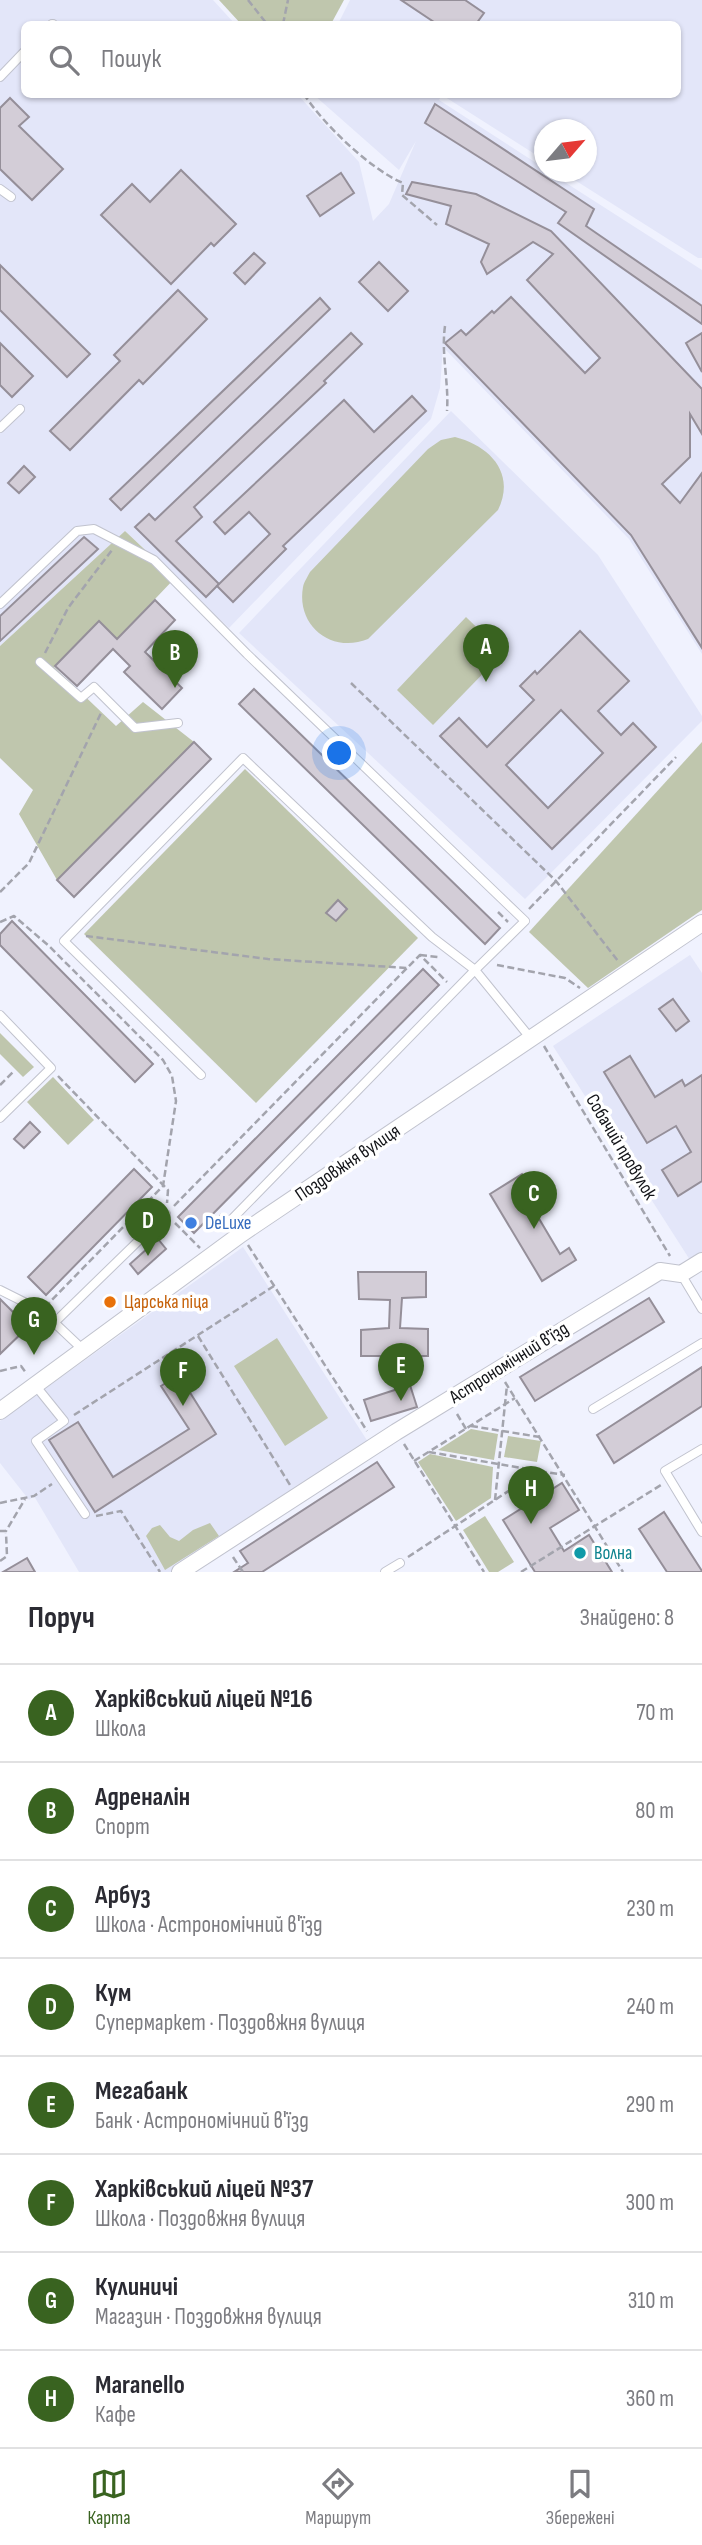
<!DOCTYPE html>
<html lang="uk">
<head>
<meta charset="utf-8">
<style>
	:root { --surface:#fff; --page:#f2f2f3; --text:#2b2b33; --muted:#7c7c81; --line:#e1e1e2; --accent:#396320 }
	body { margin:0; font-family:"Sofia Sans Condensed",sans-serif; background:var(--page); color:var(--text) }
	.compass { position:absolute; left:534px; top:119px; width:63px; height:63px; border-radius:50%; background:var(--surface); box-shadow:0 2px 5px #0004; rotate:62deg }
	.you { position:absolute; left:340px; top:754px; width:24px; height:24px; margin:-18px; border:5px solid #fff; border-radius:50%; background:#1a73e8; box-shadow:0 0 0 10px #1a73e833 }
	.badge { display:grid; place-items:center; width:46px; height:46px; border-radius:50%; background:var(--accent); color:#fff; font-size:23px; font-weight:700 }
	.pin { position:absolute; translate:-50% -58px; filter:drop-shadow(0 2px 4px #0008) }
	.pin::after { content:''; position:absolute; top:37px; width:24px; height:21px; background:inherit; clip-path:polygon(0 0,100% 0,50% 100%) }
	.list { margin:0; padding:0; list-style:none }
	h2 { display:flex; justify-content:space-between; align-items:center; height:91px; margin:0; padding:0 28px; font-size:30px }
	h2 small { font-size:23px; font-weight:400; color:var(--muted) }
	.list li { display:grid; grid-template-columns:46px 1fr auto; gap:21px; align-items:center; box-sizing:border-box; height:98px; padding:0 28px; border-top:2px solid var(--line) }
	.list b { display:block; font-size:26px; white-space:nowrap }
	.list p { margin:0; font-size:23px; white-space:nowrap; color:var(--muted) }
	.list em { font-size:23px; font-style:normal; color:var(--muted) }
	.icon { flex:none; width:38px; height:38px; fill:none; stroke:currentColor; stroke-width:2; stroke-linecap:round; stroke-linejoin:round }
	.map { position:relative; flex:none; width:702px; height:1572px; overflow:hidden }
	.search { position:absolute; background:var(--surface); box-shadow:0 2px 5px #0004; left:21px; right:21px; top:21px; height:77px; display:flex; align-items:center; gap:18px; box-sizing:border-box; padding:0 24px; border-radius:10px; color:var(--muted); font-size:26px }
	.sheet { height:875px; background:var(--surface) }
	nav { display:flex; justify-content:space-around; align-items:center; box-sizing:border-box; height:98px; border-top:2px solid var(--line); background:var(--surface); font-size:19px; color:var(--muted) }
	nav a { display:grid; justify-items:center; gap:4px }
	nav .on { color:var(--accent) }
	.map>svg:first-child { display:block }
	.built { fill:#e3e6f9 }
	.green { fill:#bfc6ad }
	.building { fill:#d3cdd7; stroke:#958f99; stroke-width:2; fill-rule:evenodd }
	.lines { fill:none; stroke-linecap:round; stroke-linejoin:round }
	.service-casing { stroke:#c1c3ce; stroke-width:10 }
	.minor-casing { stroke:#c1c3ce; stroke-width:18 }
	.path { stroke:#a3a4ad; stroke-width:2.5; stroke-dasharray:7 3.5; stroke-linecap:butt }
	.service { stroke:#fff; stroke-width:8 }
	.minor { stroke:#fff; stroke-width:16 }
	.shop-dot { fill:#3f7fe0; stroke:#fff; stroke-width:2.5 }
	.food-dot { fill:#e8710a; stroke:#fff; stroke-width:2.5 }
	.culture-dot { fill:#0f9aa8; stroke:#fff; stroke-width:2.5 }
	.labels { text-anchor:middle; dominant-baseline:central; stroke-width:7; stroke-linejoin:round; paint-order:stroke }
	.street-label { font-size:19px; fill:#121317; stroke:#fff }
	.shop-label { font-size:19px; fill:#366cbe; stroke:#fff; text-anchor:start }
	.food-label { font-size:19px; fill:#c56008; stroke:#fff; text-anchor:start }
	.culture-label { font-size:19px; fill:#0d838f; stroke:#fff; text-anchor:start }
</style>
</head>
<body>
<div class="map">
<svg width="702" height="1572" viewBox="0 0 702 1572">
	<rect width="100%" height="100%" fill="#f0f2fe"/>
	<!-- built -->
	<g class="built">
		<path d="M0,0H213L235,24H24V94L298,95L359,162L373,221L389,204L416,141L399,170L314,95L678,94V24H338L350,0H702V258H698L562,172H586V130H544V160L442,95L439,100L544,168V172H549L702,270V654L629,539L443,347L440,388L431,419L229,628L125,531L0,646Z"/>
		<path d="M451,411L598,555L702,716V721L525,899L239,633Z"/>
		<path d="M690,955L702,973V1252L690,1260L553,1046Z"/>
		<path d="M243,1247L370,1445L171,1572H79L34,1496L29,1500L0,1463V1421Z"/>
	</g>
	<!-- green -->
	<g class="green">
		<path d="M219,0H344L331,24H241Z"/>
		<path d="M455,437C490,446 516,473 498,510L368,639C332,654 296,626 303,587C304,582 308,576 310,572L428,449L441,440Z"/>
		<path d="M125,531L175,578L117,639L99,621L54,667L116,726L143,702L194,742L57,880L19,814L33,790L0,758V646Z"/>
		<path d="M466,617L503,653L433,725L397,690Z"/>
		<path d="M702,742V910L588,988L529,932Z"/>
		<path d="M245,769L418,938L256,1103L84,934Z"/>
		<path d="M0,1033L34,1067L23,1077L0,1054Z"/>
		<path d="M53,1077L94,1120L68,1145L27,1102Z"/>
		<path d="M277,1338L328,1418L285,1446L234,1366Z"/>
		<path d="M471,1429L498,1434L494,1460L438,1450Z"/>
		<path d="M508,1436L541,1441L537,1462L504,1457Z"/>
		<path d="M430,1454L493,1467L491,1498L456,1521L418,1462Z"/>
		<path d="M485,1516L514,1562L498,1572H489L463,1530Z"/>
		<path d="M210,1523L219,1536L165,1570L146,1536L152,1528L160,1525L170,1537L179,1541L193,1530Z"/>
	</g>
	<!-- building -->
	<g class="building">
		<path d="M401,0H465L484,13L476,24H437Z"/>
		<path d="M10,98L29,117L19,126L63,169L32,200L0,169V108Z"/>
		<path d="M435,104L594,209L586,226L702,306V324L558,223L566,212L425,123Z"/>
		<path d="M181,170L236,224L214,246L211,243L171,284L101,215L132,184L150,202Z"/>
		<path d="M341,173L354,193L320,216L307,196Z"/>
		<path d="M412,182L476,194L551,231L702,389V434L690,414V457L662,484L680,503L702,473V648L631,535L445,343L461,330L466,335L492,311L494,313L511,297L585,373L600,358L527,280L553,254L533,242L487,274L481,262L489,244L446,224L451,206L406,194Z"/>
		<path d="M254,253L265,263L245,284L234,273Z"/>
		<path d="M379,262L408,291L388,311L359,282Z"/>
		<path d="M0,265L90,354L67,377L0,310Z"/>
		<path d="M178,290L207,319L143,384L139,380L70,450L50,431L120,361L114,355Z"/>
		<path d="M320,298L330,309L121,510L110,499Z"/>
		<path d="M351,333L362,344L324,381L326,383L194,507L202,517L176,541L219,584L206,597L135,527L149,514L155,520Z"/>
		<path d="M702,333V372L686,343Z"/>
		<path d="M0,343L33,376L12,397L0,385Z"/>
		<path d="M412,396L426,411L283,546L286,549L233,602L217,586L270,534L249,512L225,534L214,522L344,400L374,432Z"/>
		<path d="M24,466L35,477L19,493L8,483Z"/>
		<path d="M84,537L98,549L0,641V616Z"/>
		<path d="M155,600L175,620L145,652L182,688L162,709L124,672L130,666L113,649L77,686L55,666L99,621L117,639Z"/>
		<path d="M580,631L629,681L598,711L621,735L633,723L656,747L552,849L440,736L459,718L487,747L534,700L520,686L535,671L537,674ZM561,710L603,753L548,808L506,765Z"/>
		<path d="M254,689L500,928L485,944L239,704Z"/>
		<path d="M194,742L211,759L74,897L57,880Z"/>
		<path d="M338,900L347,909L336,921L326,913Z"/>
		<path d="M12,921L153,1064L135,1082L0,945V934Z"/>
		<path d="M423,969L439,985L194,1233L178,1217Z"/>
		<path d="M673,999L689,1021L676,1031L659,1009Z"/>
		<path d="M630,1056L655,1097L682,1080L685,1086L702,1075V1181L678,1196L662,1170L691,1152L676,1126L647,1143L604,1072Z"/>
		<path d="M30,1122L40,1132L24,1148L14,1139Z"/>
		<path d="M134,1169L152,1187L46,1295L28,1277Z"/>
		<path d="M522,1174L533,1190L525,1195L560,1254L569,1248L576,1260L542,1281L490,1194Z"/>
		<path d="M158,1239L166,1249L138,1274L130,1264Z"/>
		<path d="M358,1272H426V1297L402,1298L400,1328L428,1329V1356H361V1330L389,1328L390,1300L359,1299Z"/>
		<path d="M649,1298L664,1322L535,1401L520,1377Z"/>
		<path d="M0,1299L28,1327L0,1354Z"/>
		<path d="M702,1367V1406L614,1463L597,1435Z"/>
		<path d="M179,1375L216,1434L95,1512L49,1440L78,1422L113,1477L189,1429L161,1386Z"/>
		<path d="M410,1385L417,1407L371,1421L364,1400Z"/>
		<path d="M377,1462L394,1487L262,1572H234L248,1563L240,1551Z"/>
		<path d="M562,1483L579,1510L550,1528L564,1551L589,1535L612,1572H535L503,1520Z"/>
		<path d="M664,1512L702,1571V1572H667L639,1529Z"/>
		<path d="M27,1558L35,1572H3Z"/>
	</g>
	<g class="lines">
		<defs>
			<g id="service">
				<path d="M52,24H53"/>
				<path d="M0,77L24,52"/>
				<path d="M0,189L11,197"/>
				<path d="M0,428L20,409"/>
				<path d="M0,604L77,531L94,529L154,560L247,654L525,921L475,970L532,1040"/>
				<path d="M40,662L81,698L94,687L135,728L178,723"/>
				<path d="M0,1015L51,1068L0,1118"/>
				<path d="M201,1075L64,941L243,758L432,937L475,970L233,1218"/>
				<path d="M681,1274L702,1309"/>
				<path d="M0,1290L42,1311L78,1345L82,1352"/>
				<path d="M55,1322L166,1214"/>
				<path d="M35,1385L64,1421L36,1441L85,1514"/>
				<path d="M593,1409L702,1343"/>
				<path d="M702,1449L665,1471L702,1532"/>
				<path d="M385,1572L400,1563"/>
			</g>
			<g id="minor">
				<path d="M0,1411L241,1234L702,923"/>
				<path d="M180,1572L396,1432L660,1271L681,1274L702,1261"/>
			</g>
		</defs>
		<!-- service casing -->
		<use href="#service" class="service-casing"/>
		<!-- minor casing -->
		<use href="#minor" class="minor-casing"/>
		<!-- path -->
		<g class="path">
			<path d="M248,0L267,24"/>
			<path d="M283,24L288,0"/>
			<path d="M304,94C322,123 371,170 403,183L402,195L437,225"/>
			<path d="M445,326C441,355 449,382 447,411"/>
			<path d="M45,653L68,608L112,550"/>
			<path d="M351,683L556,881L618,961"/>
			<path d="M0,892L29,863L102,711"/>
			<path d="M529,909L676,757"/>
			<path d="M498,912L508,922"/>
			<path d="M0,922L14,916L49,946L163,1060L172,1076L176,1101L163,1186L49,1303"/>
			<path d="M86,936L268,959L407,968L420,955L447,982"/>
			<path d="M420,955L438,957"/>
			<path d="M497,965L565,978L580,988"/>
			<path d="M544,1046L670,1256"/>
			<path d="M58,1076L168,1190L167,1203"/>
			<path d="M0,1085L14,1071"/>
			<path d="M174,1206L407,968"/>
			<path d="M222,1214L217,1220L223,1228"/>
			<path d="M175,1223L200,1248"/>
			<path d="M248,1245L367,1431"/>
			<path d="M198,1336L290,1485"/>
			<path d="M0,1371L21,1366L27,1374"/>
			<path d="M505,1382L623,1572"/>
			<path d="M457,1414L466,1429"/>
			<path d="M74,1415L274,1286"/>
			<path d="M471,1426L540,1437"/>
			<path d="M404,1444L484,1572"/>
			<path d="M429,1452L539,1471"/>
			<path d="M414,1461L515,1398"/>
			<path d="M495,1500L507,1385"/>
			<path d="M0,1503L34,1496L52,1484"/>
			<path d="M96,1516L121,1511L160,1572"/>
			<path d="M0,1531H6L25,1499"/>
			<path d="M233,1557L243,1572"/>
			<path d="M408,1557L539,1471L565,1475"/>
			<path d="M0,1561L7,1556L6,1533"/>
			<path d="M521,1572L661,1485"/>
		</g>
		<!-- service -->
		<use href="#service" class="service"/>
		<!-- minor -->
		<use href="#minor" class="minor"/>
	</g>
	<!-- markers -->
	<circle class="shop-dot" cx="191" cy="1223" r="7"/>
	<circle class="food-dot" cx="110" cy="1302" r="7"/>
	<circle class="culture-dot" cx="580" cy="1553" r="7"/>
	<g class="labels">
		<!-- street labels -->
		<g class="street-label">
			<text transform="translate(621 1147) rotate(59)">Собачий провулок</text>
			<text transform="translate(348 1163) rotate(-34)">Поздовжня вулиця</text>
			<text transform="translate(509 1363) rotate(-32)">Астрономічний в'їзд</text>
		</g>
		<!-- shop labels -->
		<g class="shop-label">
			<text x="205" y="1223">DeLuxe</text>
		</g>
		<!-- food labels -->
		<g class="food-label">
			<text x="124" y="1302">Царська піца</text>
		</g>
		<!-- culture labels -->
		<g class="culture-label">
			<text x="594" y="1553">Волна</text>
		</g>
	</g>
</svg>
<svg class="compass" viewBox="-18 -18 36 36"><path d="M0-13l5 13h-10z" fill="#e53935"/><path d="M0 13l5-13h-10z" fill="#7c7c81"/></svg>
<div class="you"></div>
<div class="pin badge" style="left:486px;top:682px">A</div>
<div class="pin badge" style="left:175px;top:688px">B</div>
<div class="pin badge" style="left:534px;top:1229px">C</div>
<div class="pin badge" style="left:148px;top:1256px">D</div>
<div class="pin badge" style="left:401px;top:1401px">E</div>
<div class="pin badge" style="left:183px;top:1406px">F</div>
<div class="pin badge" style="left:34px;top:1355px">G</div>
<div class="pin badge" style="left:531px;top:1524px">H</div>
<div class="search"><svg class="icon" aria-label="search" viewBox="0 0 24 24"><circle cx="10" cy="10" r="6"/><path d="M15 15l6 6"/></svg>Пошук</div>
</div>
<section class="sheet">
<h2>Поруч<small>Знайдено: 8</small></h2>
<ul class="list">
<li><span class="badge">A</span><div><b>Харківський ліцей №16</b><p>Школа</p></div><em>70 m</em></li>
<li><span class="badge">B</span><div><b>Адреналін</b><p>Спорт</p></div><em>80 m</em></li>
<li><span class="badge">C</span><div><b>Арбуз</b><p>Школа · Астрономічний в'їзд</p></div><em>230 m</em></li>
<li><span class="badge">D</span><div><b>Кум</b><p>Супермаркет · Поздовжня вулиця</p></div><em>240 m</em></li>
<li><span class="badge">E</span><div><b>Мегабанк</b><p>Банк · Астрономічний в'їзд</p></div><em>290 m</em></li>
<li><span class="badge">F</span><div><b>Харківський ліцей №37</b><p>Школа · Поздовжня вулиця</p></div><em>300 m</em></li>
<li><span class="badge">G</span><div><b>Кулиничі</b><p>Магазин · Поздовжня вулиця</p></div><em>310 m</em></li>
<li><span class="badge">H</span><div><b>Maranello</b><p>Кафе</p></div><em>360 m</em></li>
</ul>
</section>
<nav>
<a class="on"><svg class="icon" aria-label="map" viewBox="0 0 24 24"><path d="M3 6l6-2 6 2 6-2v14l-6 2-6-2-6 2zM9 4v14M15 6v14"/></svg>Карта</a>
<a><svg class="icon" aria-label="directions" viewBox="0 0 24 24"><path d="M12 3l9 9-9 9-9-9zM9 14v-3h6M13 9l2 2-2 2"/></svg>Маршрут</a>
<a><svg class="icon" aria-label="saved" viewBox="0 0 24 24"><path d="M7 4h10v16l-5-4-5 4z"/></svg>Збережені</a>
</nav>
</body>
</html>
